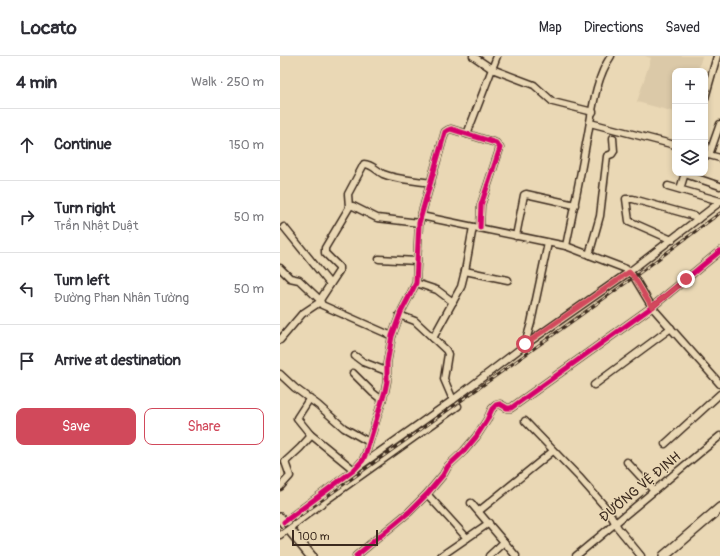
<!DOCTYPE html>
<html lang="en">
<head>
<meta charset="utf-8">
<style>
	:root { --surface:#fff; --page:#f7f7f7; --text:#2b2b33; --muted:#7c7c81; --line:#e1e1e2; --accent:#d1495b }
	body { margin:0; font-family:Pangolin,sans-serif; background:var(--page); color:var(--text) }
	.controls { position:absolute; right:12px; top:12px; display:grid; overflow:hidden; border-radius:8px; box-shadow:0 2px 6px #0003 }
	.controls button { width:36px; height:36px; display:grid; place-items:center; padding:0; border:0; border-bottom:1px solid var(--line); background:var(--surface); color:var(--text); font:20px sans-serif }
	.scale { position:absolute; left:12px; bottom:10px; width:86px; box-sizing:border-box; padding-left:4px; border:2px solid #3b2a1e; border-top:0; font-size:11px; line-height:14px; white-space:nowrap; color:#3b2a1e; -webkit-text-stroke:3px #ead8b5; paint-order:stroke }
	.stop { position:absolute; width:12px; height:12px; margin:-9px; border:3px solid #d1495b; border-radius:50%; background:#fff }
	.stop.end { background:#d1495b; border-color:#fff; box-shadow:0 1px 4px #0008 }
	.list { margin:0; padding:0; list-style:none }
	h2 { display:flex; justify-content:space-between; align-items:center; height:52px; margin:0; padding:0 16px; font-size:17px }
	h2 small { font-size:13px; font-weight:400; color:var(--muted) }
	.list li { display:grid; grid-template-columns:26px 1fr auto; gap:12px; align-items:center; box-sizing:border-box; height:72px; padding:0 16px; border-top:1px solid var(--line) }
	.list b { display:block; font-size:15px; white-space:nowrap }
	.list p { margin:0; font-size:13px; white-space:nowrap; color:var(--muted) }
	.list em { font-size:13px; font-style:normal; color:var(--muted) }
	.actions { display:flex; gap:8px; padding:12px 16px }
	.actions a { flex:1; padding:9px 0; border:1px solid var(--accent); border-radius:8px; text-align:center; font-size:14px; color:var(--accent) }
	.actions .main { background:var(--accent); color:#fff }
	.icon { flex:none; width:22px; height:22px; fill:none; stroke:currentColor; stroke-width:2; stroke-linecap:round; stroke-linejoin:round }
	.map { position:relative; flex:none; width:440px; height:500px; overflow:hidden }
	header { display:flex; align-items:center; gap:24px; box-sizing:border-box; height:56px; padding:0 20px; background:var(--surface); border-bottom:1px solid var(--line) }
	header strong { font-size:19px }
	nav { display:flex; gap:22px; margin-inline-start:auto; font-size:14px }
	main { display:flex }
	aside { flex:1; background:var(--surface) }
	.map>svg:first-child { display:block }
	.built { fill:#dbc9a8 }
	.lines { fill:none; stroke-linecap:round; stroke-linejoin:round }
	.street-casing { stroke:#3b2a1e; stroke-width:9 }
	.secondary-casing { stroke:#3b2a1e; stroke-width:12 }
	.street { stroke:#ead8b5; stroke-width:6 }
	.secondary { stroke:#ead8b5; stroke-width:9 }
	.rail-casing { stroke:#3b2a1e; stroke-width:3 }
	.rail { stroke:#ead8b5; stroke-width:1.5; stroke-dasharray:4.5; stroke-linecap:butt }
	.cycleway-casing { stroke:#ead8b5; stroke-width:8 }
	.cycleway { stroke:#d6006c; stroke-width:5 }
	.route { stroke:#d1495b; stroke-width:5 }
	.labels { text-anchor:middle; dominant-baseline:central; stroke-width:3; stroke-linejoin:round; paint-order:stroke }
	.street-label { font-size:14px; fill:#3b2a1e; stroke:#ead8b5 }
</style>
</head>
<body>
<header>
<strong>Locato</strong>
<nav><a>Map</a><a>Directions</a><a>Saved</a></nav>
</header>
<main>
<aside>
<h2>4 min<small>Walk · 250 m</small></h2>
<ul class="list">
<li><svg class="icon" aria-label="ahead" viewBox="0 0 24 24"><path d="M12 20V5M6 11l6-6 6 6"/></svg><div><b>Continue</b></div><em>150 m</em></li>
<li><svg class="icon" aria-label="right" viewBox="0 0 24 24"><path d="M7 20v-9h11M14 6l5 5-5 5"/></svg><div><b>Turn right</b><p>Trần Nhật Duật</p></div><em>50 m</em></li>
<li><svg class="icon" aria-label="left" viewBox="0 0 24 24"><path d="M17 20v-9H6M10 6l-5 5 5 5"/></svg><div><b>Turn left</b><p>Đường Phan Nhân Tường</p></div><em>50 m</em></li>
<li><svg class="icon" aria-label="arrive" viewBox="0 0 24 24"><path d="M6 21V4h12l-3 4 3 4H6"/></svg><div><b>Arrive at destination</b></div></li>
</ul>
<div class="actions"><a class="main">Save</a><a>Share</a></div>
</aside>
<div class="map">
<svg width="440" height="500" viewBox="0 0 440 500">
	<rect width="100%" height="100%" fill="#ead8b5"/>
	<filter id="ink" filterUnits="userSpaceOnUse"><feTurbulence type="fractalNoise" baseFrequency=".025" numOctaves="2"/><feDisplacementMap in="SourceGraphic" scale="8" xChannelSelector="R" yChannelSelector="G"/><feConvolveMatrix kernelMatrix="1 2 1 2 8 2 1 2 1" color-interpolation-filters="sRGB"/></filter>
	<g filter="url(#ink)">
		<!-- built -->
		<path class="built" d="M365,0H422L418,15H395V56L357,46L371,2Z"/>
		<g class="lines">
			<defs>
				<g id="street">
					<path d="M193,0L212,13L254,29L273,46L313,56"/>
					<path d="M425,42L437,0"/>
					<path d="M310,67L395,89"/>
					<path d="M187,78L217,0"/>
					<path d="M425,98L440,102"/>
					<path d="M429,99L440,68"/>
					<path d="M405,118L440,130"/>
					<path d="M388,130L440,145"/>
					<path d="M400,133L405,117"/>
					<path d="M69,151L68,138L84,108C92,108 97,115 103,118C117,124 135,124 151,127"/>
					<path d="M141,160L286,190L346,213L354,221L372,251L440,328"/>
					<path d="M4,171L50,228"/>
					<path d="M236,180L244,139L246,138L295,149"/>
					<path d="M392,184L349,165L346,143H353L414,160L418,163"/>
					<path d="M286,190C293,156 300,122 306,88C312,59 314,25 331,0"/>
					<path d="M309,199L320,160L327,100L332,98L334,95L333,82"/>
					<path d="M99,203L137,205"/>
					<path d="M0,212L10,222L19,224L40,244"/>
					<path d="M185,215L228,224"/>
					<path d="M136,227L157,234L173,246"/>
					<path d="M119,259L135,265L166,294L168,298L164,323L173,344"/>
					<path d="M112,280L42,249L40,244L59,215V211L45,197V192L70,150H73L97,162L139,167"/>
					<path d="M153,282L181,231L185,215L193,171"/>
					<path d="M0,284L22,258L40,246"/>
					<path d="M245,288L251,267L268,187"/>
					<path d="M75,300L83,306L106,315"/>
					<path d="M73,317L93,337L102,344"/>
					<path d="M0,318L15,332L38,349L64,372L89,386"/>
					<path d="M314,329L391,272"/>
					<path d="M245,365L299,421L328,454L338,472L361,500"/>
					<path d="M30,378L74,414L173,344L245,289L349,216L440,146"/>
					<path d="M385,388L440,338"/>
					<path d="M347,406L374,435"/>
					<path d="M0,431L10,420L5,406L20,392L30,381V378L17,362L30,342"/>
					<path d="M147,438L187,482"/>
					<path d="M191,447L236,500"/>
					<path d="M199,455L273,395"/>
					<path d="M4,466L74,414L83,404L86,397L105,335L107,325V307L112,280L121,256L131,237L136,227L139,167L165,76L168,74L171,73L216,87L220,92L201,149L200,172"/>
					<path d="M0,479L45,445L178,350"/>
					<path d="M76,500L129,456L147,438L163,419L168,410L184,395L196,381L207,364L212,353L216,349L220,348L227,352H231L372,251L440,195"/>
					<path d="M161,500L209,467"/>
					<path d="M209,500L224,486"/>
					<path d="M296,500L440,380"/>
				</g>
				<g id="secondary">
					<path d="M0,462L31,500"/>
					<path d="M384,500L440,452"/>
				</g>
			</defs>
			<!-- street casing -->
			<use href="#street" class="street-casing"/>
			<!-- secondary casing -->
			<use href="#secondary" class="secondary-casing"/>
			<!-- street -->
			<use href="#street" class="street"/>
			<!-- secondary -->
			<use href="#secondary" class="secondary"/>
			<defs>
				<path id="rail" d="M0,474L354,221L440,157"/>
			</defs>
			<!-- rail casing -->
			<use href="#rail" class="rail-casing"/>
			<!-- rail -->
			<use href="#rail" class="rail"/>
			<defs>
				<g id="cycleway">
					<path d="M4,466L74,414L83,404L86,397L105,335L107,325V307L112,280L121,256L131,237L136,227L139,167L165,76L168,74L171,73L216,87L220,92L201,149L200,172"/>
					<path d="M76,500L129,456L147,438L163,419L168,410L184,395L196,381L207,364L212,353L216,349L220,348L227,352H231L372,251L440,195"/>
				</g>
			</defs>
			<!-- cycleway casing -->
			<use href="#cycleway" class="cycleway-casing"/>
			<!-- cycleway -->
			<use href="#cycleway" class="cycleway"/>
		</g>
	</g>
	<g class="lines" filter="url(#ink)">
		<!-- route -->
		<path class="route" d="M245,288L349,216L354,221L372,251L406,223"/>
	</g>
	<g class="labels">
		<!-- street labels -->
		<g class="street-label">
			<text transform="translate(360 431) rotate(-40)">ĐƯỜNG VỆ ĐỊNH</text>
		</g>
	</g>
</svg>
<div class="controls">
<button>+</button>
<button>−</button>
<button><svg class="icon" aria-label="layers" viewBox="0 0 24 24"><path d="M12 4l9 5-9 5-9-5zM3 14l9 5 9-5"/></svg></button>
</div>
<div class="scale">100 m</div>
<div class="stop" style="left:245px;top:288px"></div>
<div class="stop end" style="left:406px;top:223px"></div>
</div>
</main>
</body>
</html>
